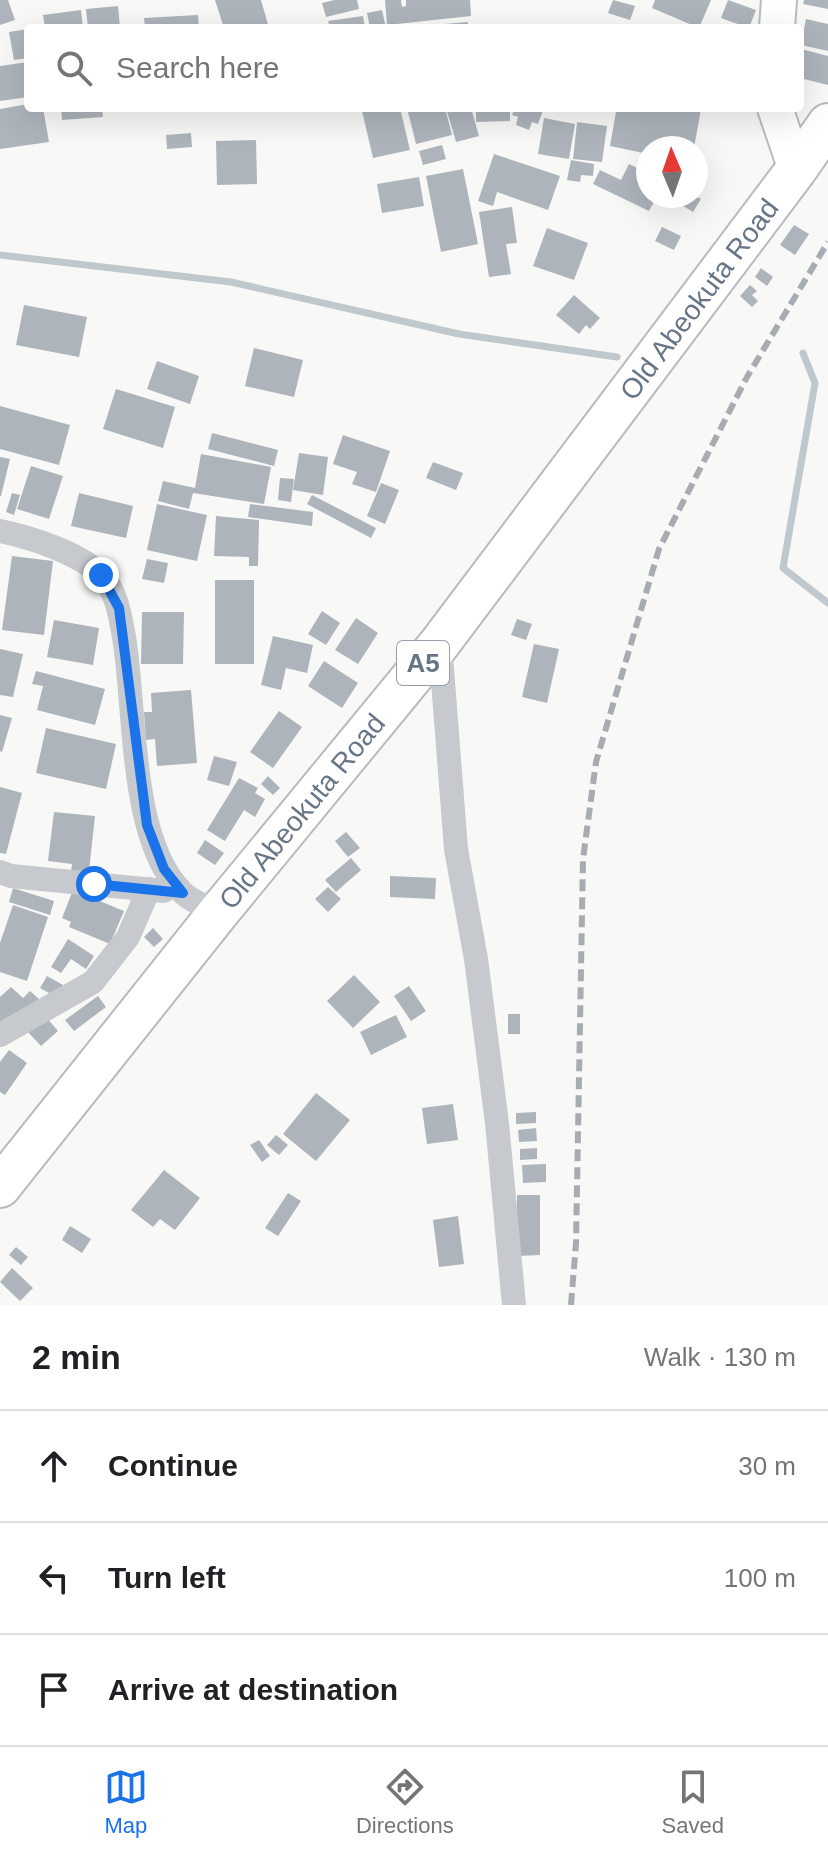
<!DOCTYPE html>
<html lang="en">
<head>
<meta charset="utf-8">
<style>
	:root { --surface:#fff; --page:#f2f2f2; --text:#202124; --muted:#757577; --line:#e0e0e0; --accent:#1a73e8 }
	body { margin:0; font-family:Arial,sans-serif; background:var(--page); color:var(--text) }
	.compass { position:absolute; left:636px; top:136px; width:72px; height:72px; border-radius:50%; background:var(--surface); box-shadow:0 8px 32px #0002; rotate:358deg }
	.stop { position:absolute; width:24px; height:24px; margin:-18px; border:6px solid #1a73e8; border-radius:50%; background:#fff }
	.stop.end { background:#1a73e8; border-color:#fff; box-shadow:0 2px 8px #0008 }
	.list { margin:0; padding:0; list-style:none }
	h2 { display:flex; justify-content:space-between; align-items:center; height:104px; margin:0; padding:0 32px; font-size:34px }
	h2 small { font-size:26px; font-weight:400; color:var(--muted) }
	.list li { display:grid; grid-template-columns:52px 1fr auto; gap:24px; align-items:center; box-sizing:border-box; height:112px; padding:0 32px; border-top:2px solid var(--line) }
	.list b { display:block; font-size:30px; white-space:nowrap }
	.list em { font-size:26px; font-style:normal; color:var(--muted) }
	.icon { flex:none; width:44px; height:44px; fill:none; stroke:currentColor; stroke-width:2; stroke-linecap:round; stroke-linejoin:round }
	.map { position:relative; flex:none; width:828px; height:1305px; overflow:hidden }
	.search { position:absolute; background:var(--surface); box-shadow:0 8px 32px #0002; left:24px; right:24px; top:24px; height:88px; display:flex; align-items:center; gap:20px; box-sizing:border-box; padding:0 28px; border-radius:8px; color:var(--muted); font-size:30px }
	.sheet { height:440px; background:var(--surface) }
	nav { display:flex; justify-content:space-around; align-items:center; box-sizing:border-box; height:112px; border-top:2px solid var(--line); background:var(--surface); font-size:22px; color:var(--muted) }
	nav a { display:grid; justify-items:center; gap:4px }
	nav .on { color:var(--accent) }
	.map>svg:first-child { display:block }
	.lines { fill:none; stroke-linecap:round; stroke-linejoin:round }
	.stream { stroke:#bfc8cd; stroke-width:7 }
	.building { fill:#adb4bb }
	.secondary-casing { stroke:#b8bdc2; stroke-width:38 }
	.trunk-casing { stroke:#b7babe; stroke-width:44 }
	.minor { stroke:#c6c9cd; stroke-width:24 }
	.secondary { stroke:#fff; stroke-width:34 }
	.trunk { stroke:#fff; stroke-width:40 }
	.rail { stroke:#a6acb2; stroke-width:6; stroke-dasharray:12 6; stroke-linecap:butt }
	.route { stroke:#1a73e8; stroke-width:10 }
	.labels { text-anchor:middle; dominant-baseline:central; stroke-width:8; stroke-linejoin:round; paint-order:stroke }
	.shield { fill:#fff; stroke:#959fab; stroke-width:2 }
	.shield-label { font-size:26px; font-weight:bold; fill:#677687 }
	.street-label { font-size:28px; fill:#677687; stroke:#fff }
</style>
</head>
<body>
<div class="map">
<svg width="828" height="1305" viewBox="0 0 828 1305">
	<rect width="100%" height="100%" fill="#f8f8f6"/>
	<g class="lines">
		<!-- stream -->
		<g class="stream">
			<path d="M0,255L231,282L459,334L617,357"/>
			<path d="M803,353L815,383L783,568L828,603"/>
		</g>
	</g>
	<!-- building -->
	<g class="building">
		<path d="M0,0H8L15,20L0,25Z"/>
		<path d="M215,0H261L269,28H224Z"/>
		<path d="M334,0H357L359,9L326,17L322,3Z"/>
		<path d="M385,0H401L402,7L406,6V0H470L471,16L387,25Z"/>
		<path d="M613,0L635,6L630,20L608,13Z"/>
		<path d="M655,0H711L699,28L652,8Z"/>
		<path d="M728,0L756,10L749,28L721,18Z"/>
		<path d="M804,0H828V9L803,4Z"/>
		<path d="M118,6L120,28H88L86,9Z"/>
		<path d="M81,10L83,28H45L43,15Z"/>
		<path d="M382,10L386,28H370L367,13Z"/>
		<path d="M198,15L199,28H145L144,18Z"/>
		<path d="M363,16L365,28H330L328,21Z"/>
		<path d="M806,19L828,24V51L801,45Z"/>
		<path d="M468,22V28H421V26Z"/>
		<path d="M28,29V58L14,60L9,32Z"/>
		<path d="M801,49L828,56V85L800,78Z"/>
		<path d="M28,62V97L0,101V66Z"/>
		<path d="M28,104V108H43L49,142L0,149V109Z"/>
		<path d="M61,108H102L103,117L62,120Z"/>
		<path d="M376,108H400L410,150L373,158L362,111Z"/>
		<path d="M407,108H445L452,135L416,144Z"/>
		<path d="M446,108H471L479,136L456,142Z"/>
		<path d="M476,108H510V121L476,122Z"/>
		<path d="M515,108H544L538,124L532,122L529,130L516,125L518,117L512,115Z"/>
		<path d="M601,108L701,109L694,148H648V154L610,146L616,112Z"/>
		<path d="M544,118L575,124L569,159L538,154Z"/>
		<path d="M577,122L607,126L602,162L573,159Z"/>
		<path d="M191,133L192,147L167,149L166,135Z"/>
		<path d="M256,140L257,184L217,185L216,141Z"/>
		<path d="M442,145L446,159L423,165L419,151Z"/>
		<path d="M494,154L560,176L548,210L497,192L493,206L478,201Z"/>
		<path d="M571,160L594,164L593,176L581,175L580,182L567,180Z"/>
		<path d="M629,164L648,173V196H657L649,211L593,184L600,170L621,180Z"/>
		<path d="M463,169L478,244L441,252L426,176Z"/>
		<path d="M419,177L424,206L382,213L377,184Z"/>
		<path d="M667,196H695L701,199L693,212Z"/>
		<path d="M512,207L517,243L506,244L511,274L489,277L479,212Z"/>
		<path d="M794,225L809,234L795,255L780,245Z"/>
		<path d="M662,227L681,236L674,250L655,241Z"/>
		<path d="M547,228L588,243L574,280L533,266Z"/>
		<path d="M761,268L773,277L767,286L755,277Z"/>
		<path d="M750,285L757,291L752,295L758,301L752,307L740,296Z"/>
		<path d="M574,295L600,318L590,329L586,325L579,334L556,315Z"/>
		<path d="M24,305L87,317L79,357L16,345Z"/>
		<path d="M254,348L303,360L294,397L245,386Z"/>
		<path d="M157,361L199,376L190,404L147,389Z"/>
		<path d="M116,389L175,407L163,448L103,429Z"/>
		<path d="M0,406L70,425L59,465L0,449Z"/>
		<path d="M212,433L278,450L274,466L208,449Z"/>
		<path d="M343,435L390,451L376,492L352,484L357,472L333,464Z"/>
		<path d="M299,453L328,457L323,495L293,490Z"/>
		<path d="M201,454L271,467L264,504L193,493L189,509L158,501L163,481L195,488Z"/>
		<path d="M0,457L10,459L1,496H0Z"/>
		<path d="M433,462L463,473L456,490L426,478Z"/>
		<path d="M31,466L63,476L49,519L17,509Z"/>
		<path d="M280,478L294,479L291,502L278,500Z"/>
		<path d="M381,483L399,490L385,524L367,516Z"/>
		<path d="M12,493L20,495L14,515L6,512Z"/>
		<path d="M79,493L133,506L126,538L71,526Z"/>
		<path d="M312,495L376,528L371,538L307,504Z"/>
		<path d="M157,504L207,515L197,561L147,550Z"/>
		<path d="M250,504L313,512L312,526L248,517Z"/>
		<path d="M216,516L259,520L258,566H249V557L214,556Z"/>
		<path d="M12,556L53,561L44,635L2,630Z"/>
		<path d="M147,559L168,563L164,583L142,579Z"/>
		<rect x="215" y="580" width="39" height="84"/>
		<path d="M322,611L340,623L326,645L308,634Z"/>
		<path d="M142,612H184L183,664H141Z"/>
		<path d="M356,618L378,633L358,664L335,650Z"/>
		<path d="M517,619L532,624L526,640L511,635Z"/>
		<path d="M54,620L99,628L93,665L47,657Z"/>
		<path d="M273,636L313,645L307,673L286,668L281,690L261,685Z"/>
		<path d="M534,644L559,649L547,703L522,697Z"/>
		<path d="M0,649L23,654L13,697L0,695Z"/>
		<path d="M324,661L358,683L342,708L308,686Z"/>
		<path d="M36,671L105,689L95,725L37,710L43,686L32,684Z"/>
		<path d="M191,690L197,763L157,766L155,739L146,740L144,712H152L151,693Z"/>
		<path d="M279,711L302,727L273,768L250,752Z"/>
		<path d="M0,715L12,718L2,752L0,751Z"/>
		<path d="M46,728L116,744L106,789L36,773Z"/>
		<path d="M214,756L237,762L229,786L207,780Z"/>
		<path d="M268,776L280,788L273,795L261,784Z"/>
		<path d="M239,778L258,788L255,793L265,799L255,817L244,810L225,841L207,830Z"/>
		<path d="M0,787L22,793L6,854L0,853Z"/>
		<path d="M54,812L95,816L88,880L70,879L72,864L48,861Z"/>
		<path d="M346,832L360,848L348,857L335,841Z"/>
		<path d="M205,840L224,853L215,865L197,853Z"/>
		<path d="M351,858L361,870L336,892L325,880Z"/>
		<path d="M390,876L436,878L435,899L390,897Z"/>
		<path d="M328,887L341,899L328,912L315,899Z"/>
		<path d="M13,888L54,901L50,915L9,902Z"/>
		<path d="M73,890L124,911L110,944L69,927L71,922L62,918Z"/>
		<path d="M13,905L48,917L27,981L0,972V943Z"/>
		<path d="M153,928L163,939L154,947L144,937Z"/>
		<path d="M68,939L94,956L86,969L71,959L61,973L51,967Z"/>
		<path d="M354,975L380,1002L353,1028L327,1001Z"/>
		<path d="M47,976L63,985L56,997L40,988Z"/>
		<path d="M409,986L426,1011L411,1021L394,996Z"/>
		<path d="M11,987L23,998L30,991L41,1001L0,1028V997Z"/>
		<path d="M98,996L106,1007L74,1031L65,1020Z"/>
		<rect x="508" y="1014" width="12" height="20"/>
		<path d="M396,1015L407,1037L371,1055L360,1032Z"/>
		<path d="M46,1017L58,1031L41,1046L28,1032Z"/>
		<path d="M9,1050L27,1063L5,1095L0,1092V1062Z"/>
		<path d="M316,1093L350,1120L316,1161L283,1134Z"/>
		<path d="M453,1104L458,1140L427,1144L422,1108Z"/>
		<path d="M536,1112V1123L516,1124V1113Z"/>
		<path d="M536,1128L537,1141L519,1142L518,1130Z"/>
		<path d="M276,1135L288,1145L279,1155L267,1145Z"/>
		<path d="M259,1140L270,1156L262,1162L250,1145Z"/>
		<path d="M537,1148V1159L520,1160V1149Z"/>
		<path d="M546,1164V1182L523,1183L522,1165Z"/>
		<path d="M164,1170L200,1198L175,1230L160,1219L153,1227L131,1210Z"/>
		<path d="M288,1193L301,1201L278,1236L265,1228Z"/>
		<path d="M517,1195H540V1255L517,1256Z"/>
		<path d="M458,1216L464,1264L439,1267L433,1220Z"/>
		<path d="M70,1226L91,1239L82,1253L62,1240Z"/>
		<path d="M16,1247L28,1257L21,1265L9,1255Z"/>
		<path d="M12,1268L33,1288L20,1301L0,1282Z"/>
	</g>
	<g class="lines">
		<defs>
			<g id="secondary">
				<path d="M777,28L779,0"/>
				<path d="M775,108L796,170"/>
			</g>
			<g id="trunk">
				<path id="s1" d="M0,1187L218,913L440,643L796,170L828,124"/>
			</g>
		</defs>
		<!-- secondary casing -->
		<use href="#secondary" class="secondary-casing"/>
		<!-- trunk casing -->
		<use href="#trunk" class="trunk-casing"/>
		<!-- minor -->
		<g class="minor">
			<path d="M0,531C29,537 80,553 101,575C117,591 120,616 124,637C136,709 129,838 181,891C190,901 206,906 218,913"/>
			<path d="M440,643L456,849L476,959L497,1123L514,1305"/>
			<path d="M0,872L11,876L164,891"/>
			<path d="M0,1035L93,982L128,937L149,889"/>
		</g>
		<!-- secondary -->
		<use href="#secondary" class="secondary"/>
		<!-- trunk -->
		<use href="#trunk" class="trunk"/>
		<!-- rail -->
		<path class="rail" d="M571,1305L576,1243L583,859L596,762L659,549L747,377L828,242"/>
	</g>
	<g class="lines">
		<!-- route -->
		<path class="route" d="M94,884L183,893L164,869L147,825L119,608L101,575"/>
	</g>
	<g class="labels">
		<!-- shield labels -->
		<rect class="shield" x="397" y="641" width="52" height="44" rx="6"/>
		<g class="shield-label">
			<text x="423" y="663">A5</text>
		</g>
		<!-- street labels -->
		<g class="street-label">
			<text stroke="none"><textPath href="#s1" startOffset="1130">Old Abeokuta Road</textPath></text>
			<text stroke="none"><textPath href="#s1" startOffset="482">Old Abeokuta Road</textPath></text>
		</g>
	</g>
</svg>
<svg class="compass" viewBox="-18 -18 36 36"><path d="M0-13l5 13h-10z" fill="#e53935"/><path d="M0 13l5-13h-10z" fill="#757577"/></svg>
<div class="stop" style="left:94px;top:884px"></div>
<div class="stop end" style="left:101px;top:575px"></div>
<div class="search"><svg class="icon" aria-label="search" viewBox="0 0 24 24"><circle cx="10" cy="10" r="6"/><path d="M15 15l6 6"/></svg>Search here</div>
</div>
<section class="sheet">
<h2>2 min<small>Walk · 130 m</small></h2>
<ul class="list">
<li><svg class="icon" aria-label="ahead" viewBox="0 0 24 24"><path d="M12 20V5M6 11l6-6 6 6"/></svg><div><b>Continue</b></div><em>30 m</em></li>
<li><svg class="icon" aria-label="left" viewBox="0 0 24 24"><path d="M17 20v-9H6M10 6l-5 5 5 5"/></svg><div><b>Turn left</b></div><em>100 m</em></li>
<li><svg class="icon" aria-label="arrive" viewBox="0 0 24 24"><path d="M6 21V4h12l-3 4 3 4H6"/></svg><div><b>Arrive at destination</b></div></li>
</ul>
</section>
<nav>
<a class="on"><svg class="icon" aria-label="map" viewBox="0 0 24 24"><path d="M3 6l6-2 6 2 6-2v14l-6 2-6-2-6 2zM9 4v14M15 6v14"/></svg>Map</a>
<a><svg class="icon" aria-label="directions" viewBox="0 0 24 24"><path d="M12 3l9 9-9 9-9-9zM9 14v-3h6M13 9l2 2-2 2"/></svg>Directions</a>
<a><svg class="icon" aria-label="saved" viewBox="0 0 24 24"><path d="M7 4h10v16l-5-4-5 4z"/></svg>Saved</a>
</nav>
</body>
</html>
